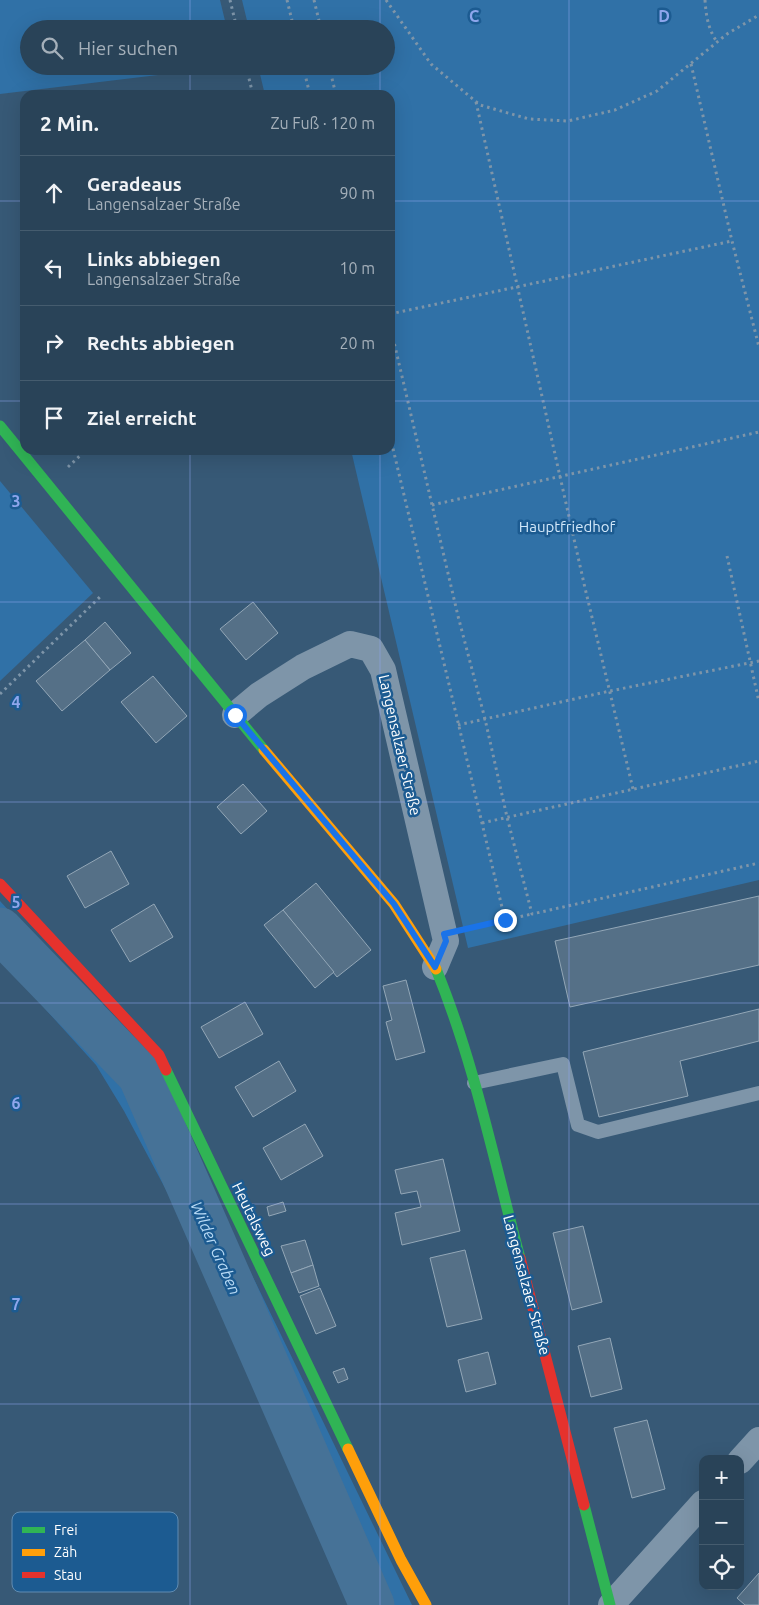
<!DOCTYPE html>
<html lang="de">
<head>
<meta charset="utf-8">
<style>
	:root { --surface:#294358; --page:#314a5e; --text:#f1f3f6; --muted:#a5b0ba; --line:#455c6e }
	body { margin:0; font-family:Ubuntu,sans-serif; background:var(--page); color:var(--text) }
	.controls { position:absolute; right:15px; bottom:15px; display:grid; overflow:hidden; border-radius:10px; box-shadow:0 5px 20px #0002 }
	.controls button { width:45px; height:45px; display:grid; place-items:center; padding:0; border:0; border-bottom:1px solid var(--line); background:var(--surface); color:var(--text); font:25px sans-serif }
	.stop { position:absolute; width:15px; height:15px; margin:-11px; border:4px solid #1a73e8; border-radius:50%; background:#fff }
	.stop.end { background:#1a73e8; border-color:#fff; box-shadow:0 1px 5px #0008 }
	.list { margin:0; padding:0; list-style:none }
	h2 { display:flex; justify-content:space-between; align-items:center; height:65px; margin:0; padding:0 20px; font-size:21px }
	h2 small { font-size:16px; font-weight:400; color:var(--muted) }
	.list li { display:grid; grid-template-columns:32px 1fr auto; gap:15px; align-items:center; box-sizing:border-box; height:75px; padding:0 20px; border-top:1px solid var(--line) }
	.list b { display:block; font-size:19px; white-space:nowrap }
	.list p { margin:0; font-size:16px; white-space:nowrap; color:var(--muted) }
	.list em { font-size:16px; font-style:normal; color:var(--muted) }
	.icon { flex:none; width:28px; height:28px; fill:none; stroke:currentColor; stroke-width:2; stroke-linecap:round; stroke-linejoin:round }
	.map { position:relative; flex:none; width:759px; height:1605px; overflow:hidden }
	.search { position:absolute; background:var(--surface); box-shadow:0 5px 20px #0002; left:20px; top:20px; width:375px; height:55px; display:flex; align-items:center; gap:12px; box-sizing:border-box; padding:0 18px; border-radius:28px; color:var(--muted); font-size:19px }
	.panel { position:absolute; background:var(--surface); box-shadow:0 5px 20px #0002; left:20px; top:90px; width:375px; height:365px; border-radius:15px }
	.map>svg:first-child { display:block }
	.green { fill:#3071a7 }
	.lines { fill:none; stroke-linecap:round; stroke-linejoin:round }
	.river { stroke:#467297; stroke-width:45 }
	.building { fill:#557087; stroke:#93a7b7 }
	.path { stroke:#7e95a9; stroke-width:3; stroke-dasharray:2.5 4; stroke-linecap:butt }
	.lane { stroke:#7e95a9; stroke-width:14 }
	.street { stroke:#7e95a9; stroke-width:26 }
	.fast { stroke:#30b455; stroke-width:11 }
	.slow { stroke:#ff9f0a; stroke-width:11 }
	.jam { stroke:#e5322d; stroke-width:11 }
	.route { stroke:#1a73e8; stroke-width:6 }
	.grid { fill:none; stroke:#8ea6ec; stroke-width:1; stroke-opacity:0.55 }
	.labels { text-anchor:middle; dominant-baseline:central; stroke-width:5; stroke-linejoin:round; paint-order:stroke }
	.park-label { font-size:15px; fill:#d2e8fa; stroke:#1c5b91 }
	.street-label { font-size:15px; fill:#fff; stroke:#1c5b91 }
	.water-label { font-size:16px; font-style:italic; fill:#b8daf5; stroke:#1c5b91 }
	.key { fill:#1c5b91; stroke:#608cb2; stroke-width:1 }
	.key-label { font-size:14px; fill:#fff }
	.grid-label { font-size:16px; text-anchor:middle; font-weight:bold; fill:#8ea6ec; stroke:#1c5b91; stroke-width:5; stroke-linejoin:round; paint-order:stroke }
</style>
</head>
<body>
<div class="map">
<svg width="759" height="1605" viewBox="0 0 759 1605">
	<rect width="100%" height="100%" fill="#375976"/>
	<!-- green -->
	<g class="green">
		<path d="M0,0H220L227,29H29V66H233L0,94Z"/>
		<path d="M242,0H759V880L468,948L351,450H390V95H265L258,66H386V29H249Z"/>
		<path d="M0,481L93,593L0,681Z"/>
		<path d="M0,901L150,1065L412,1605H360L324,1526L222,1295L124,1111L96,1065L0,959Z"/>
	</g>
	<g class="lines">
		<!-- river -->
		<path class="river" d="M0,930L140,1075L372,1605"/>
	</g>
	<!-- building -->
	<g class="building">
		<path d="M253,602L278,633L246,660L220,629Z"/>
		<path d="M105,622L131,653L110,670L85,640Z"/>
		<path d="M85,640L110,670L62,711L36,681Z"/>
		<path d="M153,676L187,716L156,743L121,702Z"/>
		<path d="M243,784L267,811L241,834L217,807Z"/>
		<path d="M111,851L129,884L85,908L67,876Z"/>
		<path d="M316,883L371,950L337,977L283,910Z"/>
		<path d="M759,896V965L570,1007L555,941Z"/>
		<path d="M154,904L173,937L130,962L111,930Z"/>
		<path d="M283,910L334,972L315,988L264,925Z"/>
		<path d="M406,980L425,1052L396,1060L386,1022L392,1020L383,986Z"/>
		<path d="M245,1002L263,1034L219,1058L201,1027Z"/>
		<path d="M759,1009V1041L680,1061L688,1096L599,1117L583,1052Z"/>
		<path d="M279,1061L296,1091L253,1117L235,1087Z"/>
		<path d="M305,1124L323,1156L281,1180L263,1148Z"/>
		<path d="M443,1159L460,1231L402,1245L395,1213L421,1207L417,1191L401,1194L395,1170Z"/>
		<path d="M283,1202L286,1211L269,1216L267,1207Z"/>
		<path d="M583,1226L602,1302L572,1310L553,1233Z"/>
		<path d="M305,1240L313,1265L291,1273L281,1246Z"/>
		<path d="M465,1250L482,1319L447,1327L430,1258Z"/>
		<path d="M313,1265L319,1286L299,1293L291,1273Z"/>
		<path d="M320,1288L336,1326L316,1334L300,1296Z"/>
		<path d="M610,1338L622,1389L591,1397L578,1346Z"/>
		<path d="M488,1352L496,1384L466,1392L458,1360Z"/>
		<path d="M344,1368L348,1379L338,1383L333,1372Z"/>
		<path d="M647,1420L665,1489L632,1498L614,1428Z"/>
		<path d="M759,1573V1605H745L737,1598Z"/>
	</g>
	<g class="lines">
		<!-- path -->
		<g class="path">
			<path d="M230,0L237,29"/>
			<path d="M287,0L294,29"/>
			<path d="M314,0L321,29"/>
			<path d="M386,0L431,64L480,105L529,119L568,121L615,110L657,91L727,34L759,15"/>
			<path d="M705,0C706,15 708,29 717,42"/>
			<path d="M691,64L732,241L759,347"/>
			<path d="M246,66L253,95"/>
			<path d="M303,66L310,95"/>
			<path d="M329,66L336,95"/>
			<path d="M476,102L585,588L633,789"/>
			<path d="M390,314L732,241"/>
			<path d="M390,325L458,616L485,719L507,817L532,914L759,863"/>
			<path d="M390,436L505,920L532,914"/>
			<path d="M68,467L86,450"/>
			<path d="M432,505L759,432"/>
			<path d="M727,556L759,702"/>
			<path d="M0,694L102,595"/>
			<path d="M458,725L610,691L759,661"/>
			<path d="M482,823L759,761"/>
			<path d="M469,928L505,920"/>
		</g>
		<!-- lane -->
		<path class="lane" d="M474,1083L563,1064L578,1125L598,1132L759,1093"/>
		<!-- street -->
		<g class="street">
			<path d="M235,715L259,695L303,667L350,644L371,649L383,670L446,941L435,967"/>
			<path d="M740,1461L759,1440"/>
			<path d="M611,1605L703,1503"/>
		</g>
		<!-- fast -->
		<g class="fast">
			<path d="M0,426L264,750"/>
			<path d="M436,969C474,1061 494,1161 520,1258"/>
			<path d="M166,1070L348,1449"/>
			<path d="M584,1505L610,1605"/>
		</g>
		<!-- slow -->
		<g class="slow">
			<path d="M264,750L394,904L436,969"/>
			<path d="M348,1449L401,1560L426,1605"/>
		</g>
		<!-- jam -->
		<g class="jam">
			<path d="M0,884L159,1055L166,1070"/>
			<path d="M520,1258L584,1505"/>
		</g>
	</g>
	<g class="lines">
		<!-- route -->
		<path class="route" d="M235,715L394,904L435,967L446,941L444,934L505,920"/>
	</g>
	<!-- grid -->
	<path class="grid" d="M190,0V29M380,0V29M569,0V1605M190,66V95M380,66V95M0,201H25M390,201H759M0,401H25M390,401H759M190,450V1605M380,450V1605M0,602H759M0,802H759M0,1003H759M0,1204H759M0,1404H759"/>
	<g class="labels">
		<!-- park labels -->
		<g class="park-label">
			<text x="567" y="526">Hauptfriedhof</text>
		</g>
		<!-- street labels -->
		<g class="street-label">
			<text transform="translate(400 745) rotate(77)">Langensalzaer Straße</text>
			<text transform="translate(254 1219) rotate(64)">Heutalsweg</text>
			<text transform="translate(527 1285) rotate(75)">Langensalzaer Straße</text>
		</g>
		<!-- water labels -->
		<g class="water-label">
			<text transform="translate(216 1248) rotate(66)">Wilder Graben</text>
		</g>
	</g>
	<!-- legend -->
	<rect x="12" y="1512" width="166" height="80" rx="8" class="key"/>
	<rect x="22" y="1527" width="23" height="6" fill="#30b455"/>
	<rect x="22" y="1549" width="23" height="7" fill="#ff9f0a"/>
	<rect x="22" y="1572" width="23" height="6" fill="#e5322d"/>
	<g class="key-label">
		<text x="54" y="1535">Frei</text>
		<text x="54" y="1557">Zäh</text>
		<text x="54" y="1580">Stau</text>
	</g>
	<g class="grid-label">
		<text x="474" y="22">C</text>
		<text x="664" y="22">D</text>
		<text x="16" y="507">3</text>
		<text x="16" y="708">4</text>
		<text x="16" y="908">5</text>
		<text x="16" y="1109">6</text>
		<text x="16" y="1310">7</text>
	</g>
</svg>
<div class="controls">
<button>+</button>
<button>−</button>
<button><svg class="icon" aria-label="locate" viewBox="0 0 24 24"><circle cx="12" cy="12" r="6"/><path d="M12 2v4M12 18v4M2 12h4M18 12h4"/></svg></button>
</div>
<div class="stop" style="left:235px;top:715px"></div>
<div class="stop end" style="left:505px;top:920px"></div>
<div class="search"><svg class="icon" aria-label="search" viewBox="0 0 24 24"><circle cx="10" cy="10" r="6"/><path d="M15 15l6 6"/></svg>Hier suchen</div>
<section class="panel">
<h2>2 Min.<small>Zu Fuß · 120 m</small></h2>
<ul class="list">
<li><svg class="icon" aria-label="ahead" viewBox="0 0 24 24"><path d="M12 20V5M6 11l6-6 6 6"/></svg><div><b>Geradeaus</b><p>Langensalzaer Straße</p></div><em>90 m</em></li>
<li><svg class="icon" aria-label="left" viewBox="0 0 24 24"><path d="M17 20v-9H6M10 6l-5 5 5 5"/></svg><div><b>Links abbiegen</b><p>Langensalzaer Straße</p></div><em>10 m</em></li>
<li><svg class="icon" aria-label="right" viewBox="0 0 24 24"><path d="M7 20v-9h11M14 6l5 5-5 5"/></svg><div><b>Rechts abbiegen</b></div><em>20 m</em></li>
<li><svg class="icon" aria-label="arrive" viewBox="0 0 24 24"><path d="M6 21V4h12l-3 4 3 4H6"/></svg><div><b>Ziel erreicht</b></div></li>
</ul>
</section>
</div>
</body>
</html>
